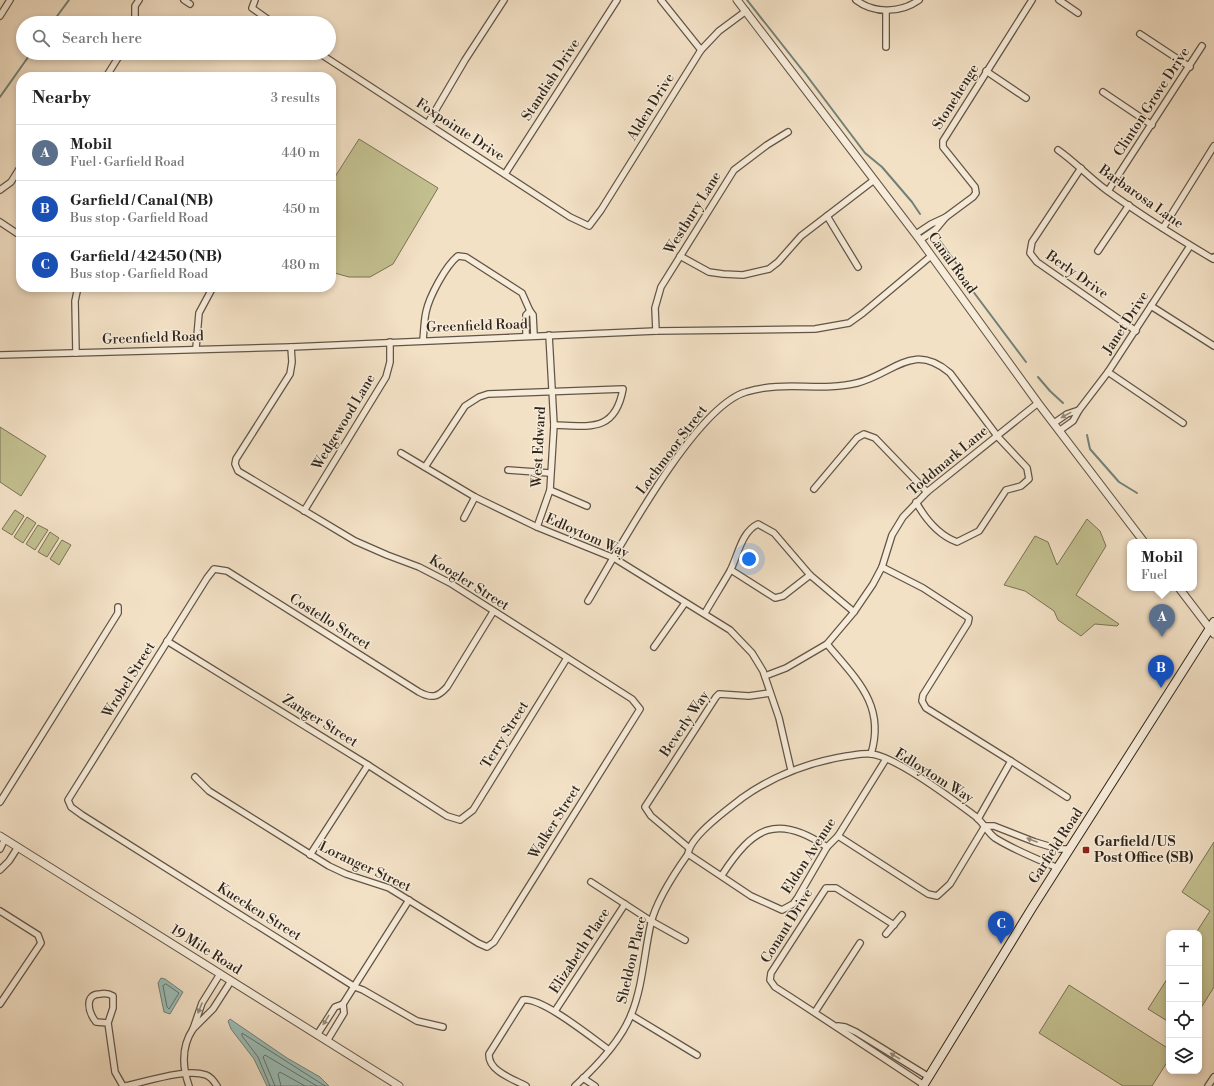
<!DOCTYPE html>
<html lang="en">
<head>
<meta charset="utf-8">
<style>
	:root { --surface:#fff; --page:#f6f6f6; --text:#222; --muted:#767676; --line:#e0e0e0; --accent:#ea580c }
	body { margin:0; font-family:"Libre Bodoni",serif; background:var(--page); color:var(--text) }
	.controls { position:absolute; right:12px; bottom:12px; display:grid; overflow:hidden; border-radius:8px; box-shadow:0 2px 6px #0003 }
	.controls button { width:36px; height:36px; display:grid; place-items:center; padding:0; border:0; border-bottom:1px solid var(--line); background:var(--surface); color:var(--text); font:20px sans-serif }
	.you { position:absolute; left:749px; top:559px; width:14px; height:14px; margin:-10px; border:3px solid #fff; border-radius:50%; background:#1a73e8; box-shadow:0 0 0 6px #1a73e833 }
	.badge { display:grid; place-items:center; width:26px; height:26px; border-radius:50%; background:var(--accent); color:#fff; font-size:13px; font-weight:700 }
	.pin { position:absolute; translate:-50% -33px; filter:drop-shadow(0 1px 2px #0008) }
	.pin::after { content:''; position:absolute; top:21px; width:14px; height:12px; background:inherit; clip-path:polygon(0 0,100% 0,50% 100%) }
	.popup { position:absolute; left:1127px; top:539px; width:70px; height:52px; box-sizing:border-box; display:grid; place-content:center; border-radius:8px; background:var(--surface); filter:drop-shadow(0 1px 3px #0005); font-size:13px; white-space:nowrap; color:var(--muted) }
	.popup b { font-size:15px; color:var(--text) }
	.popup::after { content:''; position:absolute; left:50%; top:100%; margin-left:-8px; border:8px solid transparent; border-top-color:var(--surface) }
	.list { margin:0; padding:0; list-style:none }
	h2 { display:flex; justify-content:space-between; align-items:center; height:52px; margin:0; padding:0 16px; font-size:17px }
	h2 small { font-size:13px; font-weight:400; color:var(--muted) }
	.list li { display:grid; grid-template-columns:26px 1fr auto; gap:12px; align-items:center; box-sizing:border-box; height:56px; padding:0 16px; border-top:1px solid var(--line) }
	.list b { display:block; font-size:15px; white-space:nowrap }
	.list p { margin:0; font-size:13px; white-space:nowrap; color:var(--muted) }
	.list em { font-size:13px; font-style:normal; color:var(--muted) }
	.icon { flex:none; width:22px; height:22px; fill:none; stroke:currentColor; stroke-width:2; stroke-linecap:round; stroke-linejoin:round }
	.map { position:relative; flex:none; width:1214px; height:1086px; overflow:hidden }
	.search { position:absolute; background:var(--surface); box-shadow:0 2px 6px #0003; left:16px; top:16px; width:320px; height:44px; display:flex; align-items:center; gap:10px; box-sizing:border-box; padding:0 14px; border-radius:22px; color:var(--muted); font-size:15px }
	.panel { position:absolute; background:var(--surface); box-shadow:0 2px 6px #0003; left:16px; top:72px; width:320px; height:220px; border-radius:16px }
	.map>svg:first-child { display:block }
	.green { fill:#c3c090; stroke:#7a7356 }
	.water { fill:#9bbdb7; stroke:#718179 }
	.lines { fill:none; stroke-linecap:round; stroke-linejoin:round }
	.shore { stroke:#667269; stroke-width:1 }
	.stream { stroke:#718179; stroke-width:2 }
	.minor-casing { stroke:#625546; stroke-width:8 }
	.tertiary-casing { stroke:#625546; stroke-width:9 }
	.secondary-casing { stroke:#31261b; stroke-width:10 }
	.minor { stroke:#f7ecda; stroke-width:5.5 }
	.tertiary { stroke:#f7ecda; stroke-width:7 }
	.secondary { stroke:#f7ecda; stroke-width:8 }
	.oneway { fill:#94897a }
	.poi-dot { fill:#8f2418; stroke:#f7ecda; stroke-width:1.5 }
	.labels { text-anchor:middle; dominant-baseline:central; stroke-width:3; stroke-linejoin:round; paint-order:stroke }
	.street-label { font-size:14px; fill:#31261b; stroke:#f7ecda }
	.poi-label { font-size:14px; font-weight:bold; fill:#31261b; stroke:#f7ecda; text-anchor:start }
</style>
</head>
<body>
<div class="map">
<svg width="1214" height="1086" viewBox="0 0 1214 1086">
	<rect width="100%" height="100%" fill="#f3e1c6"/>
	<filter id="stains"><feTurbulence type="fractalNoise" baseFrequency=".005" numOctaves="4"/><feColorMatrix values="0 0 0 0 .2 0 0 0 0 .09 0 0 0 0 .02 0 0 0 .5 -.17"/></filter>
	<radialGradient id="worn" r=".72"><stop offset=".6" stop-color="#630" stop-opacity="0"/><stop offset="1" stop-color="#630" stop-opacity=".3"/></radialGradient>
	<!-- green -->
	<g class="green">
		<path d="M359,139L438,188L393,264L370,277H349L331,272V183Z"/>
		<path d="M0,427L46,456L21,496L0,482Z"/>
		<path d="M15,510L24,516L12,535L2,529Z"/>
		<path d="M27,517L36,523L23,543L14,537Z"/>
		<path d="M1087,519L1100,531L1106,546L1076,595L1119,624L1117,626L1095,624L1081,636L1058,620L1054,611L1025,591L1004,585L1035,536L1048,542L1057,565Z"/>
		<path d="M38,525L48,530L35,550L26,544Z"/>
		<path d="M50,532L59,538L47,557L38,552Z"/>
		<path d="M62,540L71,545L59,565L50,559Z"/>
		<path d="M1214,842V987L1199,1011V933H1196L1210,911L1182,892Z"/>
		<path d="M1169,976V1022L1148,1009Z"/>
		<path d="M1069,985L1169,1049V1059L1152,1086H1123L1039,1033Z"/>
	</g>
	<!-- water -->
	<g class="water">
		<path d="M161,978L165,979L183,992L170,1014L164,1012L158,983Z"/>
		<path d="M230,1019L287,1058L320,1077L329,1086H267L254,1059L231,1029L228,1021Z"/>
	</g>
	<g class="lines">
		<!-- shore -->
		<g class="shore">
			<path d="M166,984L179,993L169,1009L167,1007L163,986Z"/>
			<path d="M270,1086L258,1057L242,1036V1033L325,1086"/>
			<path d="M275,1086L263,1057L265,1055L317,1086"/>
			<path d="M281,1086L278,1074L280,1072L305,1086"/>
		</g>
		<!-- stream -->
		<g class="stream">
			<path d="M747,0L807,76L865,153L882,167L912,202L920,214"/>
			<path d="M52,23L69,0"/>
			<path d="M0,97L31,53"/>
			<path d="M940,241L961,270L966,282L1026,362"/>
			<path d="M1038,377L1050,391L1063,403"/>
			<path d="M1087,435L1090,449L1119,482L1137,493"/>
		</g>
		<defs>
			<g id="minor">
				<path d="M184,0L190,4"/>
				<path d="M255,0L252,8L273,23"/>
				<path d="M661,0L701,50"/>
				<path d="M856,0C874,14 901,13 919,0"/>
				<path d="M1059,0L1078,13"/>
				<path d="M886,11V47"/>
				<path d="M0,16L10,0"/>
				<path d="M135,23V6L139,0"/>
				<path d="M1140,34L1190,67"/>
				<path d="M319,53L570,217L589,226L601,210L701,50L719,31L746,11"/>
				<path d="M986,71L1026,98"/>
				<path d="M106,77L121,53"/>
				<path d="M1103,92L1152,125"/>
				<path d="M428,123L465,60L504,0"/>
				<path d="M1058,150C1075,162 1089,177 1105,189C1139,214 1176,237 1213,259L1214,257"/>
				<path d="M1081,168L1032,242L1030,253L1037,262L1136,331"/>
				<path d="M505,174L617,0"/>
				<path d="M0,190L11,182L21,166"/>
				<path d="M1108,191L1202,46"/>
				<path d="M827,216L858,267"/>
				<path d="M946,217L973,197L976,193L975,187L943,147V141L1032,0"/>
				<path d="M0,222L21,236"/>
				<path d="M1163,228L1214,146"/>
				<path d="M916,234L931,224L946,217L936,229L920,240"/>
				<path d="M1098,251L1129,205"/>
				<path d="M680,256L709,272L723,274L743,275L769,269L778,262L801,236L874,180"/>
				<path d="M1151,306L1214,346"/>
				<path d="M656,331L655,308L661,287L734,170L767,145L788,132"/>
				<path d="M526,336V315L530,311L533,315L534,335"/>
				<path d="M423,340C424,330 424,321 426,312C429,297 446,265 458,256L466,257L522,293L530,311"/>
				<path d="M196,348L199,313L213,287"/>
				<path d="M76,353L75,301L78,287"/>
				<path d="M0,355L291,347L656,331L815,329L849,323L863,313L931,256"/>
				<path d="M1108,372L1183,423"/>
				<path d="M1079,410L1108,372L1190,246"/>
				<path d="M1054,423L1067,414L1079,410L1073,421L1059,431"/>
				<path d="M401,453L475,497L537,527L614,558L730,630L752,653L763,671L779,718L791,770"/>
				<path d="M425,467L465,406L479,397L488,394L623,389C615,433 589,426 554,425"/>
				<path d="M508,470L550,473"/>
				<path d="M814,489L857,438L864,434L875,438L927,492"/>
				<path d="M550,490L587,506"/>
				<path d="M304,511L386,377L390,362V342"/>
				<path d="M464,518L475,497"/>
				<path d="M537,527L550,490L554,425L549,335"/>
				<path d="M882,567L923,588L969,618L968,623L923,695L922,701L926,708L1011,761L978,819"/>
				<path d="M731,570L775,598L783,596L810,575"/>
				<path d="M588,601C617,553 694,407 746,392C784,380 820,392 857,383C894,374 912,341 950,373L998,437L1027,468L1029,479L1021,486L1006,490L979,531L957,542C938,535 926,520 916,502"/>
				<path d="M705,613C713,599 722,585 730,571C738,556 741,532 758,524L774,533L810,575L854,612"/>
				<path d="M167,641L368,765L447,816L460,820L473,810L567,658"/>
				<path d="M827,644C856,679 886,705 871,754"/>
				<path d="M654,647L685,603"/>
				<path d="M765,676L786,668L827,644L854,612L873,584L882,567L892,535L903,517L927,492L1038,403"/>
				<path d="M1011,761L1067,797"/>
				<path d="M195,777L209,791L329,866L346,874L389,888L478,943L487,947L494,942L640,709L632,699L450,583L419,567L387,555L355,541L238,471L235,464L236,459L290,374L292,362L291,347"/>
				<path d="M0,802L118,613V607"/>
				<path d="M985,826H994L1035,842L1058,849H1070"/>
				<path d="M838,836L928,894L937,896L950,884L985,826"/>
				<path d="M689,848L651,816L645,807L716,697L719,694L749,696L770,693"/>
				<path d="M0,849L5,839"/>
				<path d="M688,854L751,896L782,910L793,904L798,897L827,847L838,836L886,759"/>
				<path d="M310,855L368,765"/>
				<path d="M0,870L9,861L18,847"/>
				<path d="M722,875C753,827 777,813 827,847"/>
				<path d="M591,882L651,921L685,940"/>
				<path d="M0,911L38,935L41,943L0,1004"/>
				<path d="M894,925L836,888H826L771,973L770,980L775,987C825,1019 874,1052 924,1085"/>
				<path d="M886,934L902,915"/>
				<path d="M220,974L202,1003L193,1029L213,1009L231,981"/>
				<path d="M343,1004L409,900"/>
				<path d="M555,1011L625,904"/>
				<path d="M815,1012L860,943"/>
				<path d="M631,1015L697,1055"/>
				<path d="M108,1023L96,1022C88,1012 84,994 100,994C105,993 108,993 113,996V1008L108,1023L115,1072L123,1086"/>
				<path d="M838,1026L845,1027L856,1032L929,1077"/>
				<path d="M443,1027L417,1021L363,990L355,987L82,815L71,807L68,800L207,578L214,569L227,571L419,692C432,699 438,697 447,687L493,612"/>
				<path d="M317,1035L335,1007L343,1004L344,1013L327,1041"/>
				<path d="M583,1078L595,1086"/>
				<path d="M125,1086C146,1082 185,1068 206,1075C211,1077 214,1081 217,1086"/>
				<path d="M189,1086C182,1066 181,1047 193,1029"/>
				<path d="M526,1086C513,1079 488,1071 489,1054L523,1000C542,997 592,1038 609,1050"/>
				<path d="M575,1086C597,1066 620,1042 631,1015C643,986 644,953 651,923C656,902 676,871 688,854C690,836 728,809 742,798C773,776 810,762 847,756C855,755 864,753 872,754C898,758 952,799 975,816C983,822 987,832 995,838C1014,850 1037,859 1058,868"/>
				<path d="M1208,1086L1214,1077"/>
			</g>
			<g id="tertiary">
				<path d="M737,0L920,240L1038,403L1144,542"/>
				<path d="M1179,588L1214,634"/>
				<path d="M0,836L399,1086"/>
			</g>
			<path id="secondary" d="M923,1086L1032,908L1214,622"/>
		</defs>
		<!-- minor casing -->
		<use href="#minor" class="minor-casing"/>
		<!-- tertiary casing -->
		<use href="#tertiary" class="tertiary-casing"/>
		<!-- secondary casing -->
		<use href="#secondary" class="secondary-casing"/>
		<!-- minor -->
		<use href="#minor" class="minor"/>
		<!-- tertiary -->
		<use href="#tertiary" class="tertiary"/>
		<!-- secondary -->
		<use href="#secondary" class="secondary"/>
	</g>
	<!-- one-way arrows -->
	<defs><path id="oneway-solid" d="M-6-.8H1V-3.2L6.5 0L1 3.2V.8H-6Z"/></defs>
	<g class="oneway">
		<use href="#oneway-solid" transform="translate(1066 415) rotate(151)"/>
		<use href="#oneway-solid" transform="translate(1032 840) rotate(-159)"/>
		<use href="#oneway-solid" transform="translate(200 1008) rotate(112)"/>
		<use href="#oneway-solid" transform="translate(326 1020) rotate(122)"/>
		<use href="#oneway-solid" transform="translate(895 1056) rotate(-148)"/>
	</g>
	<!-- markers -->
	<rect class="poi-dot" x="1082" y="846" width="8" height="8" rx="2"/>
	<g class="labels">
		<!-- street labels -->
		<g class="street-label">
			<text transform="translate(551 80) rotate(-57)">Standish Drive</text>
			<text transform="translate(956 97) rotate(-58)">Stonehenge</text>
			<text transform="translate(1152 102) rotate(-57)">Clinton Grove Drive</text>
			<text transform="translate(651 107) rotate(-58)">Alden Drive</text>
			<text transform="translate(460 130) rotate(33)">Foxpointe Drive</text>
			<text transform="translate(1141 197) rotate(35)">Barbarosa Lane</text>
			<text transform="translate(693 213) rotate(-58)">Westbury Lane</text>
			<text transform="translate(952 263) rotate(54)">Canal Road</text>
			<text transform="translate(1077 275) rotate(35)">Berly Drive</text>
			<text transform="translate(1126 323) rotate(-57)">Janet Drive</text>
			<text transform="translate(477 326) rotate(-2)">Greenfield Road</text>
			<text transform="translate(153 338) rotate(-2)">Greenfield Road</text>
			<text transform="translate(344 422) rotate(-59)">Wedgewood Lane</text>
			<text transform="translate(539 447) rotate(-87)">West Edward</text>
			<text transform="translate(672 450) rotate(-53)">Lochmoor Street</text>
			<text transform="translate(948 461) rotate(-40)">Toddmark Lane</text>
			<text transform="translate(587 536) rotate(24)">Edloytom Way</text>
			<text transform="translate(469 583) rotate(32)">Koogler Street</text>
			<text transform="translate(330 622) rotate(32)">Costello Street</text>
			<text transform="translate(129 680) rotate(-58)">Wrobel Street</text>
			<text transform="translate(320 721) rotate(32)">Zanger Street</text>
			<text transform="translate(685 724) rotate(-56)">Beverly Way</text>
			<text transform="translate(505 735) rotate(-58)">Terry Street</text>
			<text transform="translate(934 776) rotate(32)">Edloytom Way</text>
			<text transform="translate(555 822) rotate(-58)">Walker Street</text>
			<text transform="translate(1056 846) rotate(-57)">Garfield Road</text>
			<text transform="translate(809 856) rotate(-57)">Eldon Avenue</text>
			<text transform="translate(365 867) rotate(25)">Loranger Street</text>
			<text transform="translate(259 912) rotate(32)">Kuecken Street</text>
			<text transform="translate(787 926) rotate(-58)">Conant Drive</text>
			<text transform="translate(206 950) rotate(32)">19 Mile Road</text>
			<text transform="translate(580 951) rotate(-57)">Elizabeth Place</text>
			<text transform="translate(632 960) rotate(-77)">Sheldon Place</text>
		</g>
		<!-- poi labels -->
		<g class="poi-label">
			<text x="1094" y="842">Garfield / US<tspan x="1094" dy="16">Post Office (SB)</tspan></text>
		</g>
	</g>
	<rect width="100%" height="100%" filter="url(#stains)"/>
	<rect width="100%" height="100%" fill="url(#worn)"/>
</svg>
<div class="controls">
<button>+</button>
<button>−</button>
<button><svg class="icon" aria-label="locate" viewBox="0 0 24 24"><circle cx="12" cy="12" r="6"/><path d="M12 2v4M12 18v4M2 12h4M18 12h4"/></svg></button>
<button><svg class="icon" aria-label="layers" viewBox="0 0 24 24"><path d="M12 4l9 5-9 5-9-5zM3 14l9 5 9-5"/></svg></button>
</div>
<div class="you"></div>
<div class="pin badge" style="left:1162px;top:637px;background:#5c6f8a">A</div>
<div class="popup"><b>Mobil</b>Fuel</div>
<div class="pin badge" style="left:1161px;top:688px;background:#1a4fb4">B</div>
<div class="pin badge" style="left:1001px;top:944px;background:#1a4fb4">C</div>
<div class="search"><svg class="icon" aria-label="search" viewBox="0 0 24 24"><circle cx="10" cy="10" r="6"/><path d="M15 15l6 6"/></svg>Search here</div>
<section class="panel">
<h2>Nearby<small>3 results</small></h2>
<ul class="list">
<li><span class="badge" style="background:#5c6f8a">A</span><div><b>Mobil</b><p>Fuel · Garfield Road</p></div><em>440 m</em></li>
<li><span class="badge" style="background:#1a4fb4">B</span><div><b>Garfield / Canal (NB)</b><p>Bus stop · Garfield Road</p></div><em>450 m</em></li>
<li><span class="badge" style="background:#1a4fb4">C</span><div><b>Garfield / 42450 (NB)</b><p>Bus stop · Garfield Road</p></div><em>480 m</em></li>
</ul>
</section>
</div>
</body>
</html>
